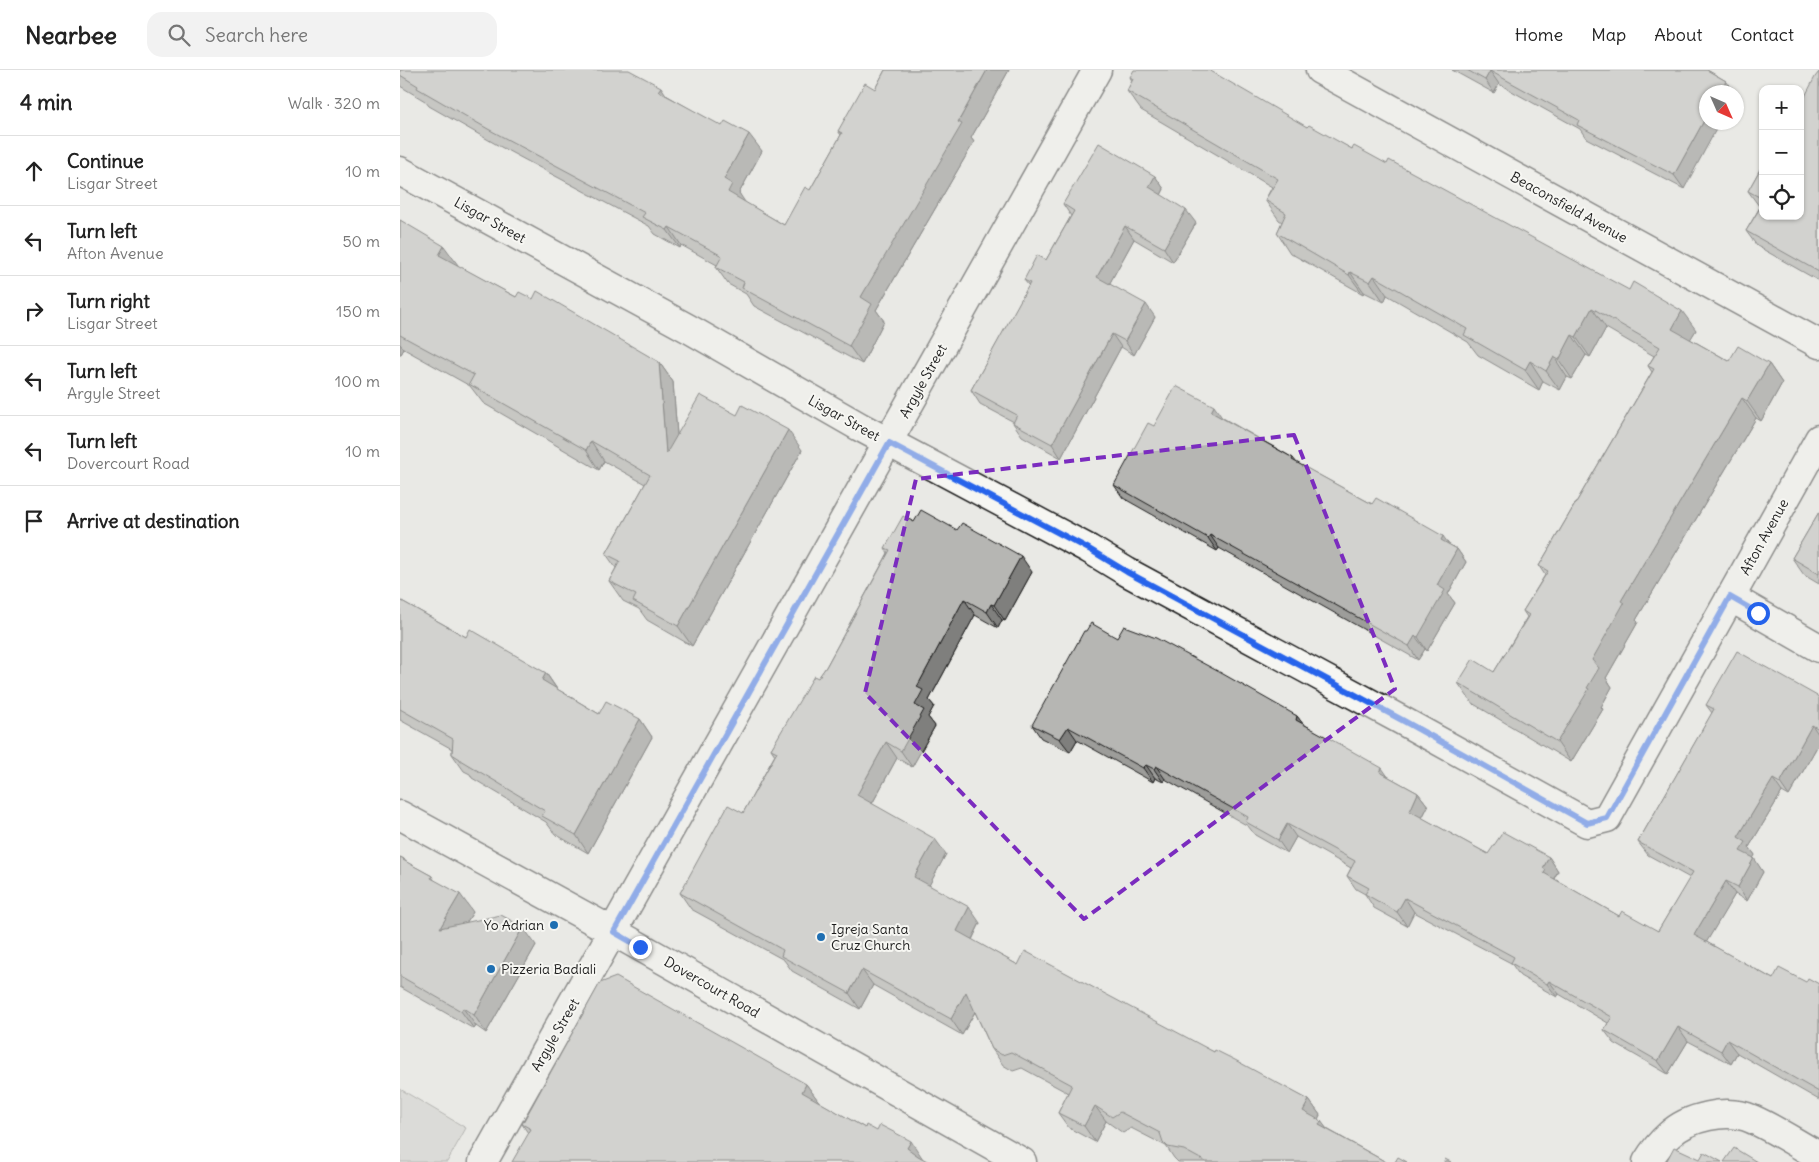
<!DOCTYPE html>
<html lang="en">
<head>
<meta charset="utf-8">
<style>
	:root { --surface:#fff; --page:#f2f2f2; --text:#222; --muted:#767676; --line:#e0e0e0 }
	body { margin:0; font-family:Delius,sans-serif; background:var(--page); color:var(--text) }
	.controls { position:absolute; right:15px; top:15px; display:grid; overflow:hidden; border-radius:10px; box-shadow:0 1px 4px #0004 }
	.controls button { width:45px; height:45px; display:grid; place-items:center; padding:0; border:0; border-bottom:1px solid var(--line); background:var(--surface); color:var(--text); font:25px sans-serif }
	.compass { position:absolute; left:1299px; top:15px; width:45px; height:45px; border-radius:50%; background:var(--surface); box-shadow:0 1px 4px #0004; rotate:135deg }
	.stop { position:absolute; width:15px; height:15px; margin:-11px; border:4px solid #2563eb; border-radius:50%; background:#fff }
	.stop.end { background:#2563eb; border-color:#fff; box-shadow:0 1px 5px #0008 }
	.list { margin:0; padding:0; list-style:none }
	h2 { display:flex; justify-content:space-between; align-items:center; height:65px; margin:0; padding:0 20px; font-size:21px }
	h2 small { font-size:16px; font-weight:400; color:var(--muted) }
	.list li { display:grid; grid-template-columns:32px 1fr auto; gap:15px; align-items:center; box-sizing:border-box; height:70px; padding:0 20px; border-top:1px solid var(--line) }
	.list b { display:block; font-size:19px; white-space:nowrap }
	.list p { margin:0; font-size:16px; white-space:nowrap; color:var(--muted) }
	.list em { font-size:16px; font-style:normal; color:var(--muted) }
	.icon { flex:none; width:28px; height:28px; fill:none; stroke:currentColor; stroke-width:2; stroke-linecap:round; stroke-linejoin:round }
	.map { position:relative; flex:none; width:1419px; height:1092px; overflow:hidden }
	header { display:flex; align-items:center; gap:30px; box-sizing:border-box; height:70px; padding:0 25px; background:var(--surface); border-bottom:1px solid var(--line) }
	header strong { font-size:24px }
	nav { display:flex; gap:28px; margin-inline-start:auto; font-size:18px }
	.search { width:350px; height:45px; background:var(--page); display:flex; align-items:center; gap:12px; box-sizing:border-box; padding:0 18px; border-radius:15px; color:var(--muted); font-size:19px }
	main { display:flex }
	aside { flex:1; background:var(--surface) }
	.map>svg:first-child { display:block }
	.green { fill:#cbcbc7; stroke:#747472 }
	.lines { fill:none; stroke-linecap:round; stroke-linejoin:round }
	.minor-casing { stroke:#1c1c1c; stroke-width:31 }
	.minor { stroke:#f6f6f2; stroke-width:28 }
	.wall { fill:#9d9d9a; stroke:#1c1c1c }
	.shaded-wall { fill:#7f7f7d; stroke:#1c1c1c }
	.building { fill:#b6b6b3; stroke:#1c1c1c }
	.route { stroke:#2563eb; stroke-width:6 }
	.marked { fill:none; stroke:#7b2cbf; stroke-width:4; stroke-dasharray:10 6; stroke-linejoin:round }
	.poi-dot { fill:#1f6fb2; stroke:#f6f6f2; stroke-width:2 }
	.labels { text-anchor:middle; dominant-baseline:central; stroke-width:4; stroke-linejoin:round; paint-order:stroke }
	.street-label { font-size:14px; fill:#1c1c1c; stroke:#f6f6f2 }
	.poi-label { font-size:14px; fill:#1c1c1c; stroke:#f6f6f2; text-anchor:start }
</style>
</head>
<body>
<header>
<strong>Nearbee</strong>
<div class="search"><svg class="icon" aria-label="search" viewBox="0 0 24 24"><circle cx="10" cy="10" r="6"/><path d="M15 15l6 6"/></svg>Search here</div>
<nav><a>Home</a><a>Map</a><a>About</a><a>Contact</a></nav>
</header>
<main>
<aside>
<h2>4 min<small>Walk · 320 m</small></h2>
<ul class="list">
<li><svg class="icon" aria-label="ahead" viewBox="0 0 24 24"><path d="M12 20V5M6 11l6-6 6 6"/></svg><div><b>Continue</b><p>Lisgar Street</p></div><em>10 m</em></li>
<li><svg class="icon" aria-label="left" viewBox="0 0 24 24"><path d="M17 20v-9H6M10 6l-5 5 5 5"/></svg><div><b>Turn left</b><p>Afton Avenue</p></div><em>50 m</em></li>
<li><svg class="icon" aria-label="right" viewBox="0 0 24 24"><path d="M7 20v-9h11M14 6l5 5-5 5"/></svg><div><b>Turn right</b><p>Lisgar Street</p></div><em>150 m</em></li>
<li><svg class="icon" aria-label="left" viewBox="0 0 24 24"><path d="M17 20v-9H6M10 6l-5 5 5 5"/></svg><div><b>Turn left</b><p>Argyle Street</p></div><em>100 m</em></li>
<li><svg class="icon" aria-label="left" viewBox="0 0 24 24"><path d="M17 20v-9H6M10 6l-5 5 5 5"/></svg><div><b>Turn left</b><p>Dovercourt Road</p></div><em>10 m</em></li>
<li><svg class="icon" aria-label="arrive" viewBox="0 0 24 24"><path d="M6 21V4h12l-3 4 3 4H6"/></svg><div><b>Arrive at destination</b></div></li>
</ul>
</aside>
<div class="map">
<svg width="1419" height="1092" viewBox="0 0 1419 1092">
	<rect width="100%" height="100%" fill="#e9e9e5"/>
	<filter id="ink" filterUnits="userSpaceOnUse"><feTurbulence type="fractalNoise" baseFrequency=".02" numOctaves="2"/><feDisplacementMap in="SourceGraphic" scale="10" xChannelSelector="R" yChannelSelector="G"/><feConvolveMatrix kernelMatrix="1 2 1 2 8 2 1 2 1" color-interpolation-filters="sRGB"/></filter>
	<g filter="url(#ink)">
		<!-- green -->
		<path class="green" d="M0,1019L66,1058L47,1092H0Z"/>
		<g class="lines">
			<defs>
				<g id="minor">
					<path d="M920,0L1419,274"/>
					<path d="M0,101L291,260L460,357L689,479L727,502L1001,650L1187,753L1207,748L1419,369"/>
					<path d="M1330,527L1419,578"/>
					<path d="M0,745L214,862L622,1092"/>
					<path d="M83,1092L697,0"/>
					<path d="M1247,1092C1253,1082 1260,1073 1269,1065C1288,1047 1327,1038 1352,1049C1375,1059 1397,1074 1419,1086"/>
				</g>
			</defs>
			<!-- minor casing -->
			<use href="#minor" class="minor-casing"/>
			<!-- minor -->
			<use href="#minor" class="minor"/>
		</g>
		<!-- wall -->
		<g class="wall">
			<path d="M0,0L266,25L362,81L339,123L344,132L384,155L410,120L441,65L438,61L475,19L485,0H609L571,68L574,72L476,240L484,251L462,294L354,236L346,224L328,214L316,197L317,195L281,175L280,178L255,164L249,156L101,77L29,36L25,31L0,16Z"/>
			<path d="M1052,0H1307L1326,11L1334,22H1306L1284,119L1186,68L1180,59L1099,14L1094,23Z"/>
			<path d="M1419,2V211L1357,176L1346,161L1360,137L1359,136L1348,121L1363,94V146Z"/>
			<path d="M730,7L907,57L952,79L1296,260L1290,269L1329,291L1369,294L1382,313L1361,351L1356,348L1236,550L1238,552L1206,608L1212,617L1201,637L1203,639L1171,692L1072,633L1058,613L1094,602L1127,547L1123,541L1145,505L1139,496L1252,302L1248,296L1254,286L1206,258L1190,287L1186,285L1172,309L1167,307L1160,320L1143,311L1139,320L1078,285L1068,272L987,225L984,232L964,222L963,224L890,183L877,163L882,152L879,150L865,130L872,117L741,40L727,21L732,11Z"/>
			<path d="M755,106L764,119L761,125L796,153L773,192L734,169L709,214L755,247L734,285L721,277L661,388L622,366L613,353L614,352L580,334L571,320L629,216L624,210L646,190L671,146L663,134Z"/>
			<path d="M0,150L58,196L116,227L133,229L259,292L273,312L277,365L402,380L292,576L247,550L239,539L223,531L209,511L216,498L206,484L245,414L204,391L199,400L83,333L70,316L4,279L1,284H0Z"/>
			<path d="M823,348L893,388L897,393L972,434L1057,479L1066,492L1048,524L1055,533L1027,581L1025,579L1018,590L819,478L817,481L723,428L714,415L754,356Z"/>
			<path d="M1419,442V514L1404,505L1392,488Z"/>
			<path d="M514,452L632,502L605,551L602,550L598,558L575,545L529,630L534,636L528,647L535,656L512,697L497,688L472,734L546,784L529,815L580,853L572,870L618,895L814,982L909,1030L920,1045L918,1049L927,1059L986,1092H778L774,1088L766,1076L731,1058L723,1063L706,1051L695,1072L669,1058L658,1043L668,1023L622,998L613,1001L603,995L592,979L575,942L562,965L473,915L460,939L392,901L384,890L291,839L280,823L343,743L375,685L371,679L426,597L488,483L485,478Z"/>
			<path d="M0,530L66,567L146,603L157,619L199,644L240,649L252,667L188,783L155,764L146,752L72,708L70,704L64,701L52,684V679L0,650Z"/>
			<path d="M717,568L897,646L902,653L987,706L1018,723L1028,736L1022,748L1088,784L1149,787L1158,801L1154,809L1219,846L1258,861L1290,808L1248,785L1238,772L1312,643L1306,635L1419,627V673L1389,726L1382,722L1349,777L1355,785L1353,788L1363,802L1347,831L1335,824L1306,872L1373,909L1419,914V1030L1337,983L1331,994L1288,971L1268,1004L1214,973L1204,960L1208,953L1159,924L1157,927L1120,906L1111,893L1014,842L1007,856L974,838L965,824L956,819L947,806L951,798L896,767L887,783L855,765L848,756L765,709L763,712L755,708L753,712L677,670L670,682L641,668L632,655Z"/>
			<path d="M0,787L4,789L6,792L32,806L34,810L73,842L66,853L136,875L86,963L76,956L74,959L0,917Z"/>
			<path d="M406,1014L419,1032L465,1058L522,1088L128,1063L122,1054Z"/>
		</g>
		<!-- shaded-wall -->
		<g class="shaded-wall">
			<path d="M587,0H609L571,68L574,72L476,240L484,251L462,294L449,276L461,227Z"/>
			<path d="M1090,1L1099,14L1094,23L1085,10Z"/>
			<path d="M1326,11L1334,22H1320Z"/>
			<path d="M261,17L273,35L258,21Z"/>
			<path d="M1306,47V52H1320L1284,119L1274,105Z"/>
			<path d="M349,64L362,81L339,123L345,132L340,140L328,122L324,109Z"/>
			<path d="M755,106L764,119L758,131L749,117Z"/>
			<path d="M786,140L796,153L773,192L764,178Z"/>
			<path d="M725,156L734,169L706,220L697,207Z"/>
			<path d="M269,157L281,175L280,178L267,160Z"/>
			<path d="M44,176L58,195L53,205L39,185Z"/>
			<path d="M950,202L964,222L963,224L949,205Z"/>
			<path d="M974,206L987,225L984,232L970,212Z"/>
			<path d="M746,234L755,247L734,285L725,271Z"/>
			<path d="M1192,238L1206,258L1190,287L1176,267Z"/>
			<path d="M1282,241L1296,260L1285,278L1272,259Z"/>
			<path d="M712,264L721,277L661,388L652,374Z"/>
			<path d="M1172,265L1186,285L1172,309L1159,290Z"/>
			<path d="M0,274L4,279L1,284H0Z"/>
			<path d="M1154,287L1167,307L1160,320L1146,301Z"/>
			<path d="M1130,291L1143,311L1139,320L1125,300Z"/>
			<path d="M259,292L273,312L280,404L266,384Z"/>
			<path d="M1369,294L1382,313L1361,351L1347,331Z"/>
			<path d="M1342,328L1356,348L1236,550L1238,552L1206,608L1212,617L1201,637L1203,639L1171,692L1157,672L1187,618L1192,590L1221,531Z"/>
			<path d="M814,336L823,349L811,342Z"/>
			<path d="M388,360L402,380L292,576L278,556Z"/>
			<path d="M191,371L204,391L199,400L186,380Z"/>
			<path d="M810,465L819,478L817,481L808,468Z"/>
			<path d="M1043,466L1052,479L1041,470Z"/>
			<path d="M1057,479L1066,492L1048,524L1055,533L1027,581L1018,567L1037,515Z"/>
			<path d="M621,486L632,502L605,551L594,535Z"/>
			<path d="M564,529L575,545L529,630L534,636L528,647L535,656L512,697L501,681L515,635L517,617Z"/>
			<path d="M591,534L602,550L598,558L587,542Z"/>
			<path d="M1015,566L1025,579L1018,590L1009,576Z"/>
			<path d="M146,603L158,621L142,610Z"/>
			<path d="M897,646L907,659L896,650Z"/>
			<path d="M240,649L252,667L188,783L176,765Z"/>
			<path d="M1412,655L1419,665V673L1389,726L1380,713Z"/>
			<path d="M668,657L677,670L670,682L660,669Z"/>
			<path d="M486,672L497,688L468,741L457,725Z"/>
			<path d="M746,695L755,708L753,712L743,698Z"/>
			<path d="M756,696L765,709L763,712L754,699Z"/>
			<path d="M982,698L991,711L980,702Z"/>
			<path d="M1373,709L1382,722L1349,777L1355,785L1350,794L1340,781L1338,767Z"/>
			<path d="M1018,723L1028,736L1019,754L1010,741Z"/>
			<path d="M887,754L896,767L887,783L878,770Z"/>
			<path d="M535,769L546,784L525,823L514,807Z"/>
			<path d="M1149,787L1158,801L1153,810L1144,803L1143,798Z"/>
			<path d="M1354,788L1363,802L1347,831L1338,817Z"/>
			<path d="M1326,811L1335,824L1303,878L1294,865Z"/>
			<path d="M60,824L73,842L52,876L40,858Z"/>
			<path d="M1005,828L1014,842L1007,856L997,842Z"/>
			<path d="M569,837L580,853L568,877L557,861Z"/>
			<path d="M123,857L136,875L86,963L74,945Z"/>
			<path d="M462,900L473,915L460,939L449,923Z"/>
			<path d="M1149,911L1159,924L1157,927L1147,914Z"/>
			<path d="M566,922L577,938L562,965L551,949Z"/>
			<path d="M63,938L76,956L74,959L61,941Z"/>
			<path d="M1278,957L1288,971L1268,1004L1258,991Z"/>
			<path d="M1327,970L1337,983L1331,994L1321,981Z"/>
			<path d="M406,1014L423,1037L402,1022Z"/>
			<path d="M909,1030L920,1045L914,1057L903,1041Z"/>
			<path d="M695,1036L706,1051L695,1072L684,1056Z"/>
			<path d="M921,1051L932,1066L919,1055Z"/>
			<path d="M511,1071L525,1092L507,1078Z"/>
		</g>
		<!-- building -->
		<g class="building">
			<path d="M0,0H229L261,17L258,21L322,56L325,51L349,64L324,109L332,114L328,122L384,155L405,117L410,120L442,63L438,61L465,13L475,19L485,0H587L558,52L562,54L461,227L472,234L449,276L342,218L344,212L316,197L322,186L269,157L267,160L242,147L245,143L88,59L17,18L18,16L0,5Z"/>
			<path d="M734,0H809L907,57L909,55L952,79L954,76L987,94L989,90L1229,220L1233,212L1282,241L1272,259L1329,291L1338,276L1369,294L1347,331L1342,328L1221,531L1224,533L1192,590L1199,598L1187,618L1189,619L1157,672L1058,613L1073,589L1094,602L1129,545L1123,541L1148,501L1139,496L1254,299L1248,296L1260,277L1192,238L1176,267L1172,265L1159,290L1154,287L1146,301L1130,291L1125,300L1064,265L1067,259L974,206L970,212L950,202L949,205L877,163L886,143L865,130L878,109L727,21L733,9L730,7Z"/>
			<path d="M1067,0H1307L1326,11L1320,22H1306V47L1274,105L1177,55L1179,50L1090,1L1085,10Z"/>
			<path d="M1419,2V202L1346,161L1363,133V146H1400V36L1415,7Z"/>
			<path d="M699,73L755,106L749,117L786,140L764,178L725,156L697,207L746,234L725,271L712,264L652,374L613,353L617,345L571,320L630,213L624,210L637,185L646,190L674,141L663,134Z"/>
			<path d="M1363,94V129L1348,121Z"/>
			<path d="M0,150L44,176L39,185L116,227L119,222L133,229L137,221L259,292L266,384L300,325L337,345L342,335L388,360L278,556L233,531L236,525L209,511L220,491L206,484L250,405L191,371L186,380L69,314L74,305L0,265Z"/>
			<path d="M776,316L814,336L811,342L893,388L892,390L972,434L976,428L1043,466L1041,470L1057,479L1037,515L1045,520L1018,567L1015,566L1009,576L810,465L808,468L714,415L748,353L754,356Z"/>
			<path d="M521,440L557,460L562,453L621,486L594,535L591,534L587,542L564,529L517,617L523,620L515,635L524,640L501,681L486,672L457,725L535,769L514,807L569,837L557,861L618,895L625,881L814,982L815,980L835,990L909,1030L903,1041L921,1051L919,1055L986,1092H806L784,1080L768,1077L763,1072L760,1063L720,1042L712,1047L695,1036L684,1056L658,1043L672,1015L611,982L602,985L592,979L566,922L551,949L462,900L449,923L381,886L383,880L280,823L328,735L343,743L377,682L371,679L414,606L418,608L426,597L490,480L485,478L503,446L514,452Z"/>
			<path d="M1419,442V504L1392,488Z"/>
			<path d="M0,530L66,567L70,559L146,603L142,610L199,644L206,631L240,649L176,765L142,746L145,741L60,690V689L52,684L53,669L0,639Z"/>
			<path d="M691,553L717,568L724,556L756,568L823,604L897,646L896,650L982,698L980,702L1018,723L1010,741L1088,784L1103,762L1149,787L1143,798L1146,800L1144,803L1219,846L1222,841L1258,861L1293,802L1238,772L1314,639L1306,635L1337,581L1419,627V659L1412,655L1380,713L1373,709L1338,767L1346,772L1340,781L1354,788L1338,817L1326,811L1294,865L1373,909L1379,898L1406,912L1408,908L1419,914V1022L1327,970L1321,981L1278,957L1258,991L1204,960L1212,947L1149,911L1147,914L1111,893L1114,887L1005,828L997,842L965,824L969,818L947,806L955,791L887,754L878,770L846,752L848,747L756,696L754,699L746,695L743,698L668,657L660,669L632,655L684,561H686Z"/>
			<path d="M0,787L4,789L3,790L32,806L31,808L60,824L40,858L101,845L123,857L74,945L63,938L61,941L0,906Z"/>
			<path d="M216,907L406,1014L402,1022L465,1058L466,1055L477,1061L480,1055L511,1071L507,1078L518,1086L529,1092H112L131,1059L122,1054L200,913Z"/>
			<path d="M1274,1077L1300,1089L1304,1082L1322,1092H1266Z"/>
			<path d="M1334,1078L1357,1092H1324Z"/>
			<path d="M998,1087L1007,1092H995Z"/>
			<path d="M1045,1089L1051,1092H1044Z"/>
		</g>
	</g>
	<g class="lines" filter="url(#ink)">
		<!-- route -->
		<path class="route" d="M240,877L214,862L489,373L689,479L727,502L1002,650L1187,753L1207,748L1330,527L1358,543"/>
	</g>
	<!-- marked area -->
	<path d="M0 0H1419V1092H0ZM894,365L995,619L684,849L465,623L516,409Z" fill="#e9e9e5" fill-opacity=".55" fill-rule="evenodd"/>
	<path class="marked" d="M894,365L995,619L684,849L465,623L516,409Z"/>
	<!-- markers -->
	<g class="poi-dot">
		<circle cx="154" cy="855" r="5"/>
		<circle cx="421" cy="867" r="5"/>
		<circle cx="91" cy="899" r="5"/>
	</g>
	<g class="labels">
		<!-- street labels -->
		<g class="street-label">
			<text transform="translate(1169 137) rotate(29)">Beaconsfield Avenue</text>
			<text transform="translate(90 150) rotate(29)">Lisgar Street</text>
			<text transform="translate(523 311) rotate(-61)">Argyle Street</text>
			<text transform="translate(444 348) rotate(29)">Lisgar Street</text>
			<text transform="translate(1364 467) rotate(-61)">Afton Avenue</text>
			<text transform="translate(312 917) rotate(30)">Dovercourt Road</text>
			<text transform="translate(155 965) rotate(-60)">Argyle Street</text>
		</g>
		<!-- poi labels -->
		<g class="poi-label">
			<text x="144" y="855" text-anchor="end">Yo Adrian</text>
			<text x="431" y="859">Igreja Santa<tspan x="431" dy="16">Cruz Church</tspan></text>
			<text x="101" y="899">Pizzeria Badiali</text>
		</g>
	</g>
</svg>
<div class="controls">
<button>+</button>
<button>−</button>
<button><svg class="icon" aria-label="locate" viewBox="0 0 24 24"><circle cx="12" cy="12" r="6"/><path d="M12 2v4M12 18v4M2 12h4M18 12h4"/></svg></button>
</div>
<svg class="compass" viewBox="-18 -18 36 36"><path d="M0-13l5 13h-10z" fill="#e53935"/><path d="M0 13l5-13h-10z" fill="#767676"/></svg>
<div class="stop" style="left:1358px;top:543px"></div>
<div class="stop end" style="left:240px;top:877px"></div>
</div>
</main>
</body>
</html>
